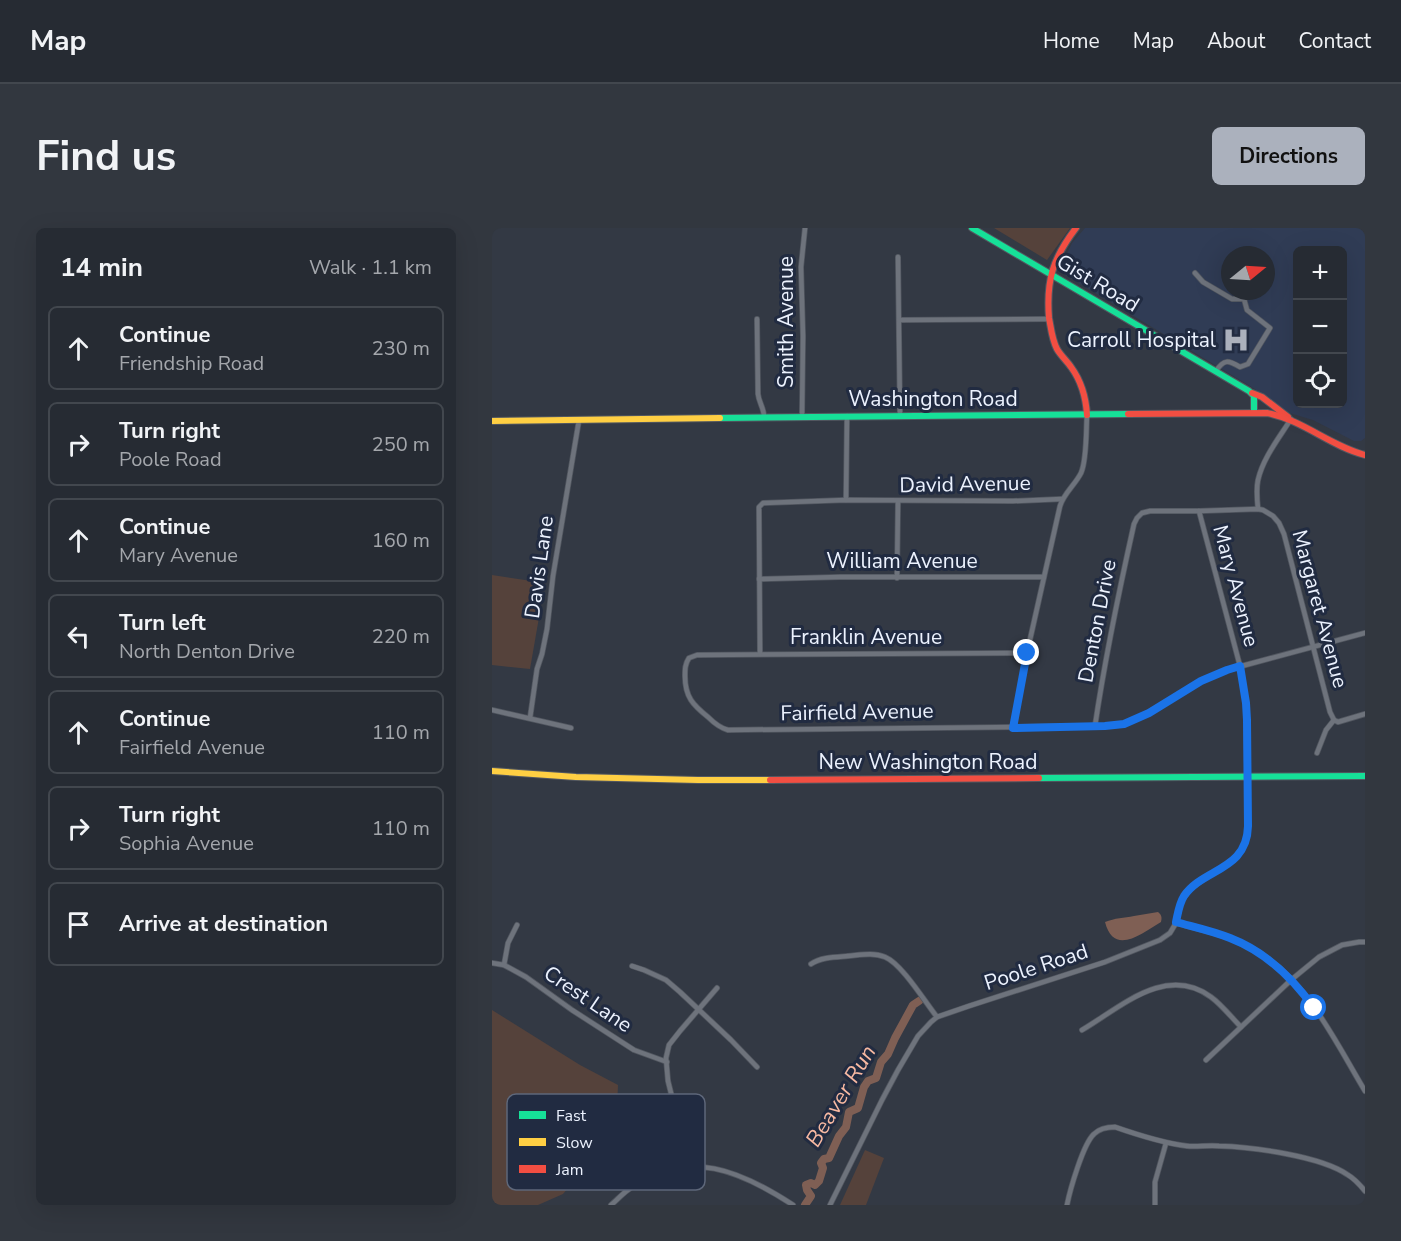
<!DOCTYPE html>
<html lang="en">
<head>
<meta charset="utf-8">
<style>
	:root { --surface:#262b33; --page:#32373f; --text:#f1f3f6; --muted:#a4a7ac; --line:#42474e; --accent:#abb1bd }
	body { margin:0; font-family:"Nunito Sans",sans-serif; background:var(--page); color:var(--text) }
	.controls { position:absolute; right:18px; top:18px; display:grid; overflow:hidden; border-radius:9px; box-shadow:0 6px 24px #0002 }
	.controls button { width:54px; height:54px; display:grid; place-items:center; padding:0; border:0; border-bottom:2px solid var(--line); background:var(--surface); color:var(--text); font:30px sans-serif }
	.compass { position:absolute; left:729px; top:18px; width:54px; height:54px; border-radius:50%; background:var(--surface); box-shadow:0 6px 24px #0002; rotate:72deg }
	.stop { position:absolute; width:18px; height:18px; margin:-14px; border:4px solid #1a73e8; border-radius:50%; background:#fff }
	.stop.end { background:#1a73e8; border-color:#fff; box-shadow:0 2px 6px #0008 }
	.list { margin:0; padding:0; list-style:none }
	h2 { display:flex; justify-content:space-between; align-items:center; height:78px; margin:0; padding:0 24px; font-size:26px }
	h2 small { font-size:20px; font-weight:400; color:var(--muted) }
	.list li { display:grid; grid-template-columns:39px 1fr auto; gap:18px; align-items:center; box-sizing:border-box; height:84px; margin:0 12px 12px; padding:0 12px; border:2px solid var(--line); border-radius:9px }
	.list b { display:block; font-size:22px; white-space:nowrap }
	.list p { margin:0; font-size:20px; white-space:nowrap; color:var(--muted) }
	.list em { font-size:20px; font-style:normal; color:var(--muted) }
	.icon { flex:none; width:33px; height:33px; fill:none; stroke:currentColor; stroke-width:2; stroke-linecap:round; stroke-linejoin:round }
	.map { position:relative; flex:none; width:873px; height:977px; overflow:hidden; border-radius:9px }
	header { display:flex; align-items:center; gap:36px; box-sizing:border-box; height:84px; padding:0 30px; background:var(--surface); border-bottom:2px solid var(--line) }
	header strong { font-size:28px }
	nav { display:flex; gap:33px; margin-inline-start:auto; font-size:21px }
	.intro { display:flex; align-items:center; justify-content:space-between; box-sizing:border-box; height:144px; padding:0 36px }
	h1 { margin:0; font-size:42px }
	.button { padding:15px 27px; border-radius:9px; background:var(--accent); color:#111; font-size:21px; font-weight:700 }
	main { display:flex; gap:36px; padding:0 36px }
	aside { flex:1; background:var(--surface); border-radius:9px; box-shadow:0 6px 24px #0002 }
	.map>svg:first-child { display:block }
	.built { fill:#303c55; fill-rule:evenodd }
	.green { fill:#55423b }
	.water { fill:#7f5f54 }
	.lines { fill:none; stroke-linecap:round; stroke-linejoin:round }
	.river { stroke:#7f5f54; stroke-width:8 }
	.street-casing { stroke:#525760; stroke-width:6 }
	.fast-casing { stroke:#525760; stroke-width:8 }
	.slow-casing { stroke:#525760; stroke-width:8 }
	.jam-casing { stroke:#525760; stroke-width:8 }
	.street { stroke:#6e737c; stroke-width:4.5 }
	.fast { stroke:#16e098; stroke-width:6 }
	.slow { stroke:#ffcf43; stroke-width:6 }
	.jam { stroke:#f24e42; stroke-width:6 }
	.route { stroke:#1a73e8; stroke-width:8 }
	.labels { text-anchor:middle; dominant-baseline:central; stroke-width:6; stroke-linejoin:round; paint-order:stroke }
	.street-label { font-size:21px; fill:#ecf2fe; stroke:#212b41 }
	.poi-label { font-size:21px; fill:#ecf2fe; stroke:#212b41; text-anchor:end }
	.water-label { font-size:22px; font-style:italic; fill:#f8b9a2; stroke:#212b41 }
	.key { fill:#212b41; stroke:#5e677a; stroke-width:1.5 }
	.key-label { font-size:16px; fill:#ecf2fe }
</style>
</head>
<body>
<header>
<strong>Map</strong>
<nav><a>Home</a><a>Map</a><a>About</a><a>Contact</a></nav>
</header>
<div class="intro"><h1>Find us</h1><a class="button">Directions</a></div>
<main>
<aside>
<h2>14 min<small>Walk · 1.1 km</small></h2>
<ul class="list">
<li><svg class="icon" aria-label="ahead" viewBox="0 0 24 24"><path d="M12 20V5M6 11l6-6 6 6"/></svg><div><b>Continue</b><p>Friendship Road</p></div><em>230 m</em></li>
<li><svg class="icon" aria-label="right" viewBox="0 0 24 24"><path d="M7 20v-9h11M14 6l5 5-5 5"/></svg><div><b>Turn right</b><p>Poole Road</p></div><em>250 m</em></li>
<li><svg class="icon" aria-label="ahead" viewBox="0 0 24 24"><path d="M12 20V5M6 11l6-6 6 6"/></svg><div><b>Continue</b><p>Mary Avenue</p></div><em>160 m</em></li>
<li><svg class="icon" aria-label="left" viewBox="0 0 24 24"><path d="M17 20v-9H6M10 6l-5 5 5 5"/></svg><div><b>Turn left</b><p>North Denton Drive</p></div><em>220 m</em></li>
<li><svg class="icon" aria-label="ahead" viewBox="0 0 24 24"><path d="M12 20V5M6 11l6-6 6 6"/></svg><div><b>Continue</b><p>Fairfield Avenue</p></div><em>110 m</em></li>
<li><svg class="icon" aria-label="right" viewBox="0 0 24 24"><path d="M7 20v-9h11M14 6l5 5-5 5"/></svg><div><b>Turn right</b><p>Sophia Avenue</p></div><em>110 m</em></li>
<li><svg class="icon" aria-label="arrive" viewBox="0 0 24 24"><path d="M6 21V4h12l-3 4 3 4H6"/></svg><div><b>Arrive at destination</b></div></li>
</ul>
</aside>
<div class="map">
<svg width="873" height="977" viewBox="0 0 873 977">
	<rect width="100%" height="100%" fill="#333944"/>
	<!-- built -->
	<path class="built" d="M593,0H873V210L869,213H862L821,192L784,181L763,161L570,45V36L580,15ZM806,22H850V176H806ZM738,27H774V63H738Z"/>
	<!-- green -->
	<g class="green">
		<path d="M502,0H578L555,32Z"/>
		<path d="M0,347L53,355L38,441L0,437Z"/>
		<path d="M0,782L88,837L126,857L124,903L71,966L46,977H0Z"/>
		<path d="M373,922L392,930L374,977H348Z"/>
	</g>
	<!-- water -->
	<path class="water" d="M666,684C670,687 670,690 669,694C650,705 622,729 613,694C623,690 632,690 642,688C650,687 658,685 666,684Z"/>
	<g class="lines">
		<!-- river -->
		<path class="river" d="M313,977L319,968L315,962L314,957L319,955L323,957L327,953L331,940L329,935L332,931L337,930L347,908L354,899L357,884L366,880L372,859L376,853L384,850L389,834L396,826L403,810L421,777L427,773"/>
		<defs>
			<g id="street">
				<path d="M406,29L408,188"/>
				<path d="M703,45L711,54L740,71H752L755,82L778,100L756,136L748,139C736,132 732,131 724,143"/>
				<path d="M265,91L266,166C267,175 272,180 272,189"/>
				<path d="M407,92L558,91"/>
				<path d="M310,189L311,108L309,39L313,0"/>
				<path d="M354,272L355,188"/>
				<path d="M766,281C765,271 764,261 766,252C771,230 787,210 799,191"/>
				<path d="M405,350L406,273"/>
				<path d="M267,351L348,349H552"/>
				<path d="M535,425L205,427L197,430C193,436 193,441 193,448C193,469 201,477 216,489C222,495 228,500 236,502L613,498L632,496L649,489L709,453L735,442L873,405"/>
				<path d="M268,426L267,282V279L271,275L354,272L521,273L570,271"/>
				<path d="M0,482L79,500"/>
				<path d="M38,490L45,441L50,426L55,401L61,348L87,192"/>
				<path d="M842,492L846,494L873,486"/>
				<path d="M603,498C613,430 627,363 642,296L645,290L650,285L658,283H707L766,281L771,282L781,288L787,295L792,306L838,484L842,492"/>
				<path d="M521,500L535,425L568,278C572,265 583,257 589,245C595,232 594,202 595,187"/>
				<path d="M825,525L834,502L842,492"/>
				<path d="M684,695C711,702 739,708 763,722C815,752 843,813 873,863"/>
				<path d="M0,735L12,737L34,749L80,782L142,822L175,834"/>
				<path d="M319,736C329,729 344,729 356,728C368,727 381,724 393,729C410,736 433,774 445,789"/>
				<path d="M12,737L16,715L25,697"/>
				<path d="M140,738L152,742L174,752L188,764L239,812L265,839"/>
				<path d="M590,802C629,779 674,736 719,769C730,777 739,789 749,799"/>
				<path d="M714,832L799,752L827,729L850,717L867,714H873"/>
				<path d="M195,938L186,893L176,853L174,830L177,817L188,803L225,760"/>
				<path d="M119,977C126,971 132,964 140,959C197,920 249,943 301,977"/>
				<path d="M338,977L390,872L406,842L426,808L439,794L445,789L477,778L613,734L668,712L678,705L684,695L689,674L696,663L706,655L741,632L746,627L753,616L756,599L754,475L748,438L707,283"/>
				<path d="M575,977C578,962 591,916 602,906C608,900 615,899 623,899C646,907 670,915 695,918C705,919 716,917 727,918C760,919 829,928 856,947C863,951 868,957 873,963"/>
				<path d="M663,977V954L674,915"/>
			</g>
			<g id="fast">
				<path d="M480,0L757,163L762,168V185"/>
				<path d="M228,190L636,186"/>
				<path d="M547,550L873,548"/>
			</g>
			<g id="slow">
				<path d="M0,193L228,190"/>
				<path d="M0,543L84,549L206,552H278"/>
			</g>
			<g id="jam">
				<path d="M584,0C561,30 554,52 557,90C559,100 560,112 565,121C569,128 575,133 579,139C590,154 594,170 595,187"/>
				<path d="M760,165L770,169L796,189"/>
				<path d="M636,186L775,185C811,192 838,218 873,227"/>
				<path d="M278,552L547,550"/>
			</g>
		</defs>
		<!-- street casing -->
		<use href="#street" class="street-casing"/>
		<!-- fast casing -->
		<use href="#fast" class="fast-casing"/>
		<!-- slow casing -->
		<use href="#slow" class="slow-casing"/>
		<!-- jam casing -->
		<use href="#jam" class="jam-casing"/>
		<!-- street -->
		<use href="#street" class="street"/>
		<!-- fast -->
		<use href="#fast" class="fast"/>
		<!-- slow -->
		<use href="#slow" class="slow"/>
		<!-- jam -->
		<use href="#jam" class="jam"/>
	</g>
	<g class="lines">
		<!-- route -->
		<path class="route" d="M535,425L521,500L613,498L632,496L657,485L709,453L735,442L748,438L754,475L755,492L756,598C755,643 711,640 692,668C687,676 686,685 684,694C702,699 721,703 738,710C774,724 800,749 822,780"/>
	</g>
	<!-- icons -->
	<defs>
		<symbol id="hospital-bare" viewBox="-9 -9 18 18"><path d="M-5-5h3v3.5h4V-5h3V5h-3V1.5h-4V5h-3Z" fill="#abb1bd" stroke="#212b41" stroke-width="2.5" paint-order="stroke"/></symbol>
	</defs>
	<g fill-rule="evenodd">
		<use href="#hospital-bare" x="725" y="93" width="38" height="38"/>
	</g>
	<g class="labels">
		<!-- street labels -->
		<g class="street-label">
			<text transform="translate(606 55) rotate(31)">Gist Road</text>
			<text transform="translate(294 94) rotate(-90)">Smith Avenue</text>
			<text x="441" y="171">Washington Road</text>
			<text transform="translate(473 256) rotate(-1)">David Avenue</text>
			<text x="410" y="333">William Avenue</text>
			<text transform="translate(47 339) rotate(-82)">Davis Lane</text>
			<text transform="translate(744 358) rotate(75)">Mary Avenue</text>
			<text transform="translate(828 381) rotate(75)">Margaret Avenue</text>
			<text transform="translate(605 393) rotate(-79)">Denton Drive</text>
			<text x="374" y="409">Franklin Avenue</text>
			<text transform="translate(365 484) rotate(-1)">Fairfield Avenue</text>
			<text x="436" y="534">New Washington Road</text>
			<text transform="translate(544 739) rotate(-18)">Poole Road</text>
			<text transform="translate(96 771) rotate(34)">Crest Lane</text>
		</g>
		<!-- poi labels -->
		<g class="poi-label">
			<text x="724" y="112">Carroll Hospital</text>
		</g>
		<!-- water labels -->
		<g class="water-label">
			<text transform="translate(349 868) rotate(-59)">Beaver Run</text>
		</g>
	</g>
	<!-- legend -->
	<rect x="15" y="866" width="198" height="96" rx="9" class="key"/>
	<rect x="27" y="883" width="27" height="8" fill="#16e098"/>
	<rect x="27" y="910" width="27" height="8" fill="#ffcf43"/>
	<rect x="27" y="937" width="27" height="8" fill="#f24e42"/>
	<g class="key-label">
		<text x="64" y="893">Fast</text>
		<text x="64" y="920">Slow</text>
		<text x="64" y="947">Jam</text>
	</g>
</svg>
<div class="controls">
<button>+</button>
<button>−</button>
<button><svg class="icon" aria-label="locate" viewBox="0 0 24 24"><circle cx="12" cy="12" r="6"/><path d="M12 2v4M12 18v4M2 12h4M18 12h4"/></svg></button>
</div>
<svg class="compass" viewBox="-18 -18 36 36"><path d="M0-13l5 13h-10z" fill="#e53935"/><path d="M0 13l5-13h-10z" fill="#a4a7ac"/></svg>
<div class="stop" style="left:822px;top:780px"></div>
<div class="stop end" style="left:535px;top:425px"></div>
</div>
</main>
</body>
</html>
